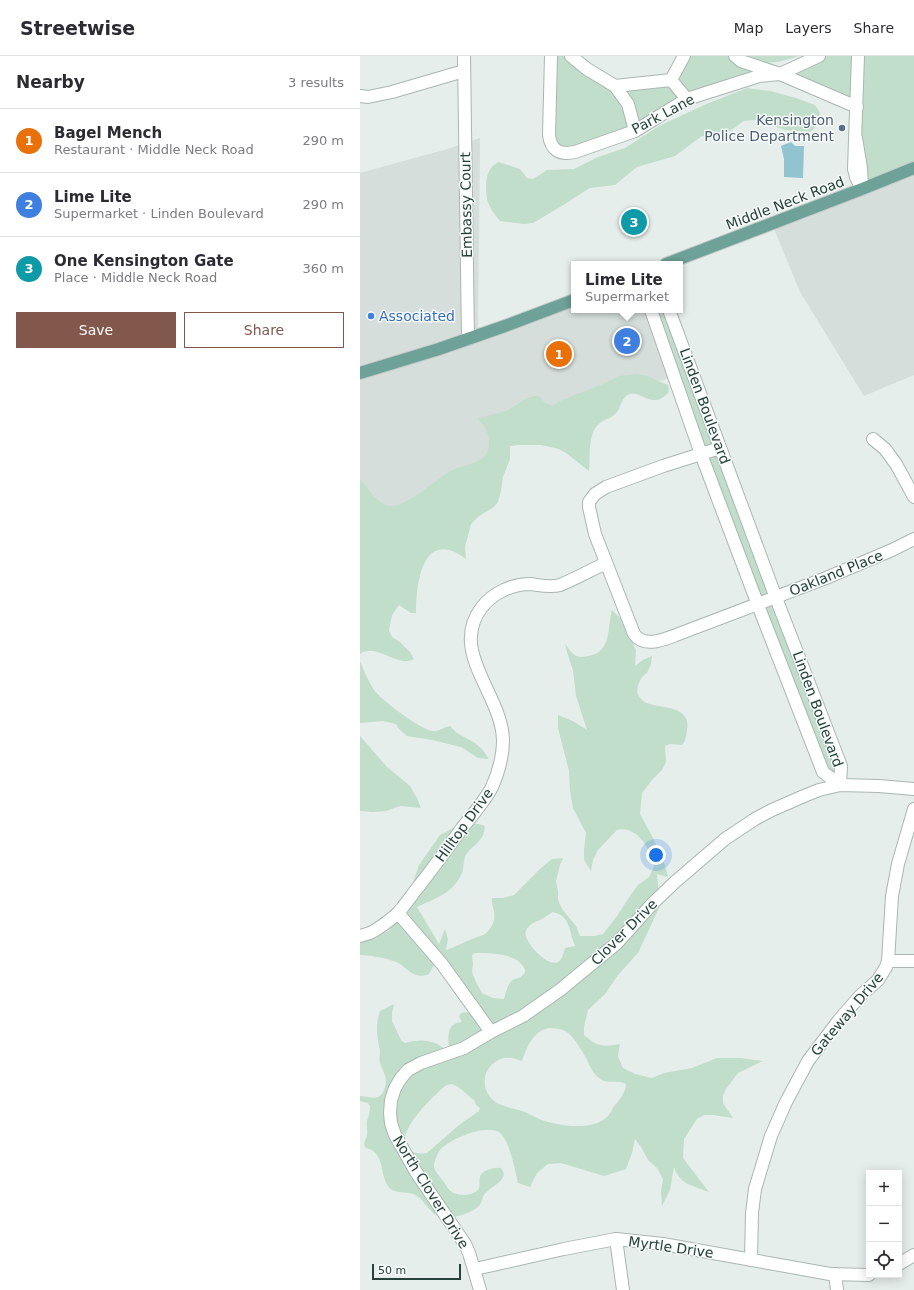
<!DOCTYPE html>
<html lang="en">
<head>
<meta charset="utf-8">
<style>
	:root { --surface:#fff; --page:#f7f7f7; --text:#2b2b33; --muted:#7c7c81; --line:#e1e1e2; --accent:#81584b }
	body { margin:0; font-family:"DejaVu Sans",sans-serif; background:var(--page); color:var(--text) }
	.controls { position:absolute; right:12px; bottom:12px; display:grid; overflow:hidden; border-radius:0px; box-shadow:0 2px 10px #0003 }
	.controls button { width:36px; height:36px; display:grid; place-items:center; padding:0; border:0; border-bottom:1px solid var(--line); background:var(--surface); color:var(--text); font:20px sans-serif }
	.scale { position:absolute; left:12px; bottom:10px; width:89px; box-sizing:border-box; padding-left:4px; border:2px solid #26403a; border-top:0; font-size:11px; line-height:14px; white-space:nowrap; color:#26403a; -webkit-text-stroke:3px #f7fbf9; paint-order:stroke }
	.you { position:absolute; left:296px; top:799px; width:14px; height:14px; margin:-10px; border:3px solid #fff; border-radius:50%; background:#1a73e8; box-shadow:0 0 0 6px #1a73e833 }
	.badge { display:grid; place-items:center; width:26px; height:26px; border-radius:50%; background:var(--accent); color:#fff; font-size:13px; font-weight:700 }
	.pin { position:absolute; translate:-50% -50%; border:2px solid #fff; box-shadow:0 1px 4px #0006 }
	.popup { position:absolute; left:211px; top:205px; width:112px; height:52px; box-sizing:border-box; display:grid; place-content:center; border-radius:0px; background:var(--surface); filter:drop-shadow(0 1px 3px #0005); font-size:13px; white-space:nowrap; color:var(--muted) }
	.popup b { font-size:15px; color:var(--text) }
	.popup::after { content:''; position:absolute; left:50%; top:100%; margin-left:-8px; border:8px solid transparent; border-top-color:var(--surface) }
	.list { margin:0; padding:0; list-style:none }
	h2 { display:flex; justify-content:space-between; align-items:center; height:52px; margin:0; padding:0 16px; font-size:17px }
	h2 small { font-size:13px; font-weight:400; color:var(--muted) }
	.list li { display:grid; grid-template-columns:26px 1fr auto; gap:12px; align-items:center; box-sizing:border-box; height:64px; padding:0 16px; border-top:1px solid var(--line) }
	.list b { display:block; font-size:15px; white-space:nowrap }
	.list p { margin:0; font-size:13px; white-space:nowrap; color:var(--muted) }
	.list em { font-size:13px; font-style:normal; color:var(--muted) }
	.actions { display:flex; gap:8px; padding:12px 16px }
	.actions a { flex:1; padding:9px 0; border:1px solid var(--accent); border-radius:0px; text-align:center; font-size:14px; color:var(--accent) }
	.actions .main { background:var(--accent); color:#fff }
	.icon { flex:none; width:22px; height:22px; fill:none; stroke:currentColor; stroke-width:2; stroke-linecap:round; stroke-linejoin:round }
	.map { position:relative; flex:none; width:554px; height:1234px; overflow:hidden }
	header { display:flex; align-items:center; gap:24px; box-sizing:border-box; height:56px; padding:0 20px; background:var(--surface); border-bottom:1px solid var(--line) }
	header strong { font-size:19px }
	nav { display:flex; gap:22px; margin-inline-start:auto; font-size:14px }
	main { display:flex }
	aside { flex:1; background:var(--surface) }
	.map>svg:first-child { display:block }
	.built { fill:#d5deda }
	.green { fill:#c1deca; fill-rule:evenodd }
	.water { fill:#92c3d0 }
	.lines { fill:none; stroke-linecap:round; stroke-linejoin:round }
	.minor-casing { stroke:#a9b6b2; stroke-width:14 }
	.primary-casing { stroke:#c2cac8; stroke-width:14 }
	.minor { stroke:#fff; stroke-width:12 }
	.primary { stroke:#6ea197; stroke-width:12 }
	.service-dot { fill:#5c6f8a; stroke:#f7fbf9; stroke-width:1.5 }
	.shop-dot { fill:#3f7fe0; stroke:#f7fbf9; stroke-width:1.5 }
	.labels { text-anchor:middle; dominant-baseline:central; stroke-width:3; stroke-linejoin:round; paint-order:stroke }
	.street-label { font-size:14px; fill:#26403a; stroke:#f7fbf9 }
	.service-label { font-size:14px; fill:#4e5e75; stroke:#f7fbf9; text-anchor:end }
	.shop-label { font-size:14px; fill:#366cbe; stroke:#f7fbf9; text-anchor:start }
</style>
</head>
<body>
<header>
<strong>Streetwise</strong>
<nav><a>Map</a><a>Layers</a><a>Share</a></nav>
</header>
<main>
<aside>
<h2>Nearby<small>3 results</small></h2>
<ul class="list">
<li><span class="badge" style="background:#e8710a">1</span><div><b>Bagel Mench</b><p>Restaurant · Middle Neck Road</p></div><em>290 m</em></li>
<li><span class="badge" style="background:#3f7fe0">2</span><div><b>Lime Lite</b><p>Supermarket · Linden Boulevard</p></div><em>290 m</em></li>
<li><span class="badge" style="background:#0f9aa8">3</span><div><b>One Kensington Gate</b><p>Place · Middle Neck Road</p></div><em>360 m</em></li>
</ul>
<div class="actions"><a class="main">Save</a><a>Share</a></div>
</aside>
<div class="map">
<svg width="554" height="1234" viewBox="0 0 554 1234">
	<rect width="100%" height="100%" fill="#e6eeeb"/>
	<!-- built -->
	<g class="built">
		<path d="M120,82L118,279L214,243V254H291L314,321L158,364L142,401L0,470V117L91,92Z"/>
		<path d="M554,112V319L504,340L440,236L412,168Z"/>
	</g>
	<!-- green -->
	<g class="green">
		<path d="M191,0H211L255,30L311,24L324,0H375L420,18L459,0H554V112L502,133L497,51L420,18L368,29L275,75L205,97L189,79Z"/>
		<path d="M383,0H439C414,8 408,9 383,0Z"/>
		<path d="M387,32L410,35L436,42L455,49L460,57L459,68L450,76L425,74L396,64L384,65L367,77L342,80L315,100L277,111L255,129L230,132L200,151L173,167L164,168L140,165C134,158 129,151 127,143C125,130 125,111 139,106L160,113L167,122L173,123L187,114L214,113L238,101L265,92L299,70L344,49Z"/>
		<path d="M291,254H309L481,710L480,729L463,716Z"/>
		<path d="M275,318C286,319 288,320 298,325C301,327 304,327 308,329L309,336C293,355 281,334 269,338C262,341 261,350 257,356C252,363 242,363 237,370C227,382 231,401 229,415L206,397L199,393L181,389H158L150,390V403L143,421L141,435L138,446L134,451L119,460L111,468L105,491L106,503C63,471 56,526 56,557H51L39,549L32,559L29,574L32,581L40,586L50,596L54,603C52,604 50,605 48,605C34,607 13,587 0,598V423C8,432 18,450 32,450C48,450 78,421 93,414C103,409 116,408 124,401C134,391 128,369 117,363L148,354L158,348L165,343L174,340H179L185,347L192,350L202,344L238,330L260,320Z"/>
		<path d="M252,554L260,562L276,594L275,610L283,604L292,600L291,608L287,617L282,621L278,629L277,636C279,641 282,645 287,647C302,653 332,649 327,675C326,681 326,684 322,689L310,688L305,690L306,706L302,714L292,724L282,737L280,758L292,780L305,809L308,821L297,818L300,850L278,897L258,919L245,938L228,954L224,971V979C238,991 242,991 260,988L258,1000L263,1012L275,1018L292,1022L304,1017L332,1012L357,1002H381L403,1005L378,1017L366,1033L363,1040V1047L373,1062L353,1059H344L337,1063L324,1083L323,1102L349,1136C332,1129 320,1129 314,1111L310,1134L302,1150L301,1135L303,1123L297,1112L288,1104L281,1091L275,1083L272,1097L266,1113L244,1120L201,1107L188,1108L177,1117L170,1131L158,1127C155,1115 150,1084 139,1076C125,1068 90,1083 80,1094C77,1098 74,1106 74,1111C75,1116 81,1122 84,1126C87,1131 90,1137 97,1138C103,1140 116,1139 119,1132C120,1129 119,1124 120,1120C123,1114 135,1111 141,1112C151,1124 130,1130 124,1139C122,1142 122,1147 119,1150C112,1157 93,1163 82,1161C70,1159 66,1146 57,1140C51,1136 46,1137 39,1136C23,1135 24,1116 20,1105C19,1102 16,1097 13,1095C10,1092 6,1094 4,1089C4,1085 6,1083 7,1080C8,1075 6,1070 7,1065C9,1060 10,1055 10,1050L8,1047L0,1045V1040C5,1040 14,1043 18,1041C23,1039 26,1030 26,1025C26,1019 22,1013 20,1007C19,1003 20,999 20,995C17,980 15,970 20,955L34,948L32,957V965L41,984L45,987C55,984 67,983 77,988C82,991 84,993 89,993C88,981 86,967 102,966L99,960L101,957L104,956L111,957L88,905L84,900L76,897L74,909L69,918C52,925 48,910 34,905C25,902 8,899 0,899V886L16,882L30,874L34,863L36,852L38,845L52,829L59,809L80,779L93,772L112,768H119L125,770C123,789 112,787 105,801C103,807 104,814 101,819C93,837 74,843 57,851L79,888L85,873L88,883L86,894C94,892 106,885 115,882C119,880 123,880 126,877C130,874 133,868 134,864C136,856 131,850 132,842H143L154,839L181,812L192,803L203,802L200,809L196,825L198,835V844L202,853L216,870L220,880H234L243,878L257,860L270,840L278,829L289,821L294,811V803L283,785L276,778L268,774L262,773L257,774L238,794L233,804L231,815L224,804V793L226,777L213,752L210,735L209,715L198,672V659L213,665L227,674L216,640L213,614L209,603L205,588C213,598 215,603 228,600C252,596 247,573 252,554ZM193,856C211,860 209,876 215,890L205,892C203,897 203,903 198,906C188,912 162,885 166,875C169,867 176,866 182,863C186,861 189,858 193,856ZM114,897C130,897 154,897 163,910C165,913 166,916 164,918C161,922 157,922 153,924C147,928 146,937 144,943L133,942L122,937L116,926L112,916L113,908L112,899ZM189,972C207,973 209,976 219,990C221,995 225,999 227,1004C230,1010 233,1018 239,1022C247,1029 257,1023 266,1028C266,1036 260,1043 255,1049C252,1053 250,1059 246,1062C230,1075 197,1070 179,1063C174,1061 170,1058 165,1056C155,1052 139,1051 132,1043C118,1028 125,1007 144,1002C150,1001 156,1003 162,1005C167,991 173,975 189,972ZM91,1028C101,1030 106,1039 114,1044L116,1049L120,1052L119,1055L99,1069L67,1097C60,1098 54,1098 49,1093C34,1081 64,1050 73,1041C77,1038 81,1033 85,1030C87,1029 89,1029 91,1028Z"/>
		<path d="M0,605C4,615 8,625 14,634C21,644 60,673 72,675C79,676 83,671 90,670L97,677L115,687L122,693L129,703L118,702L101,691L72,684L47,680L39,673L36,668L23,665L0,667Z"/>
		<path d="M0,680L27,711L50,730L57,742L61,752L40,750L26,755L13,756L0,755Z"/>
	</g>
	<!-- water -->
	<path class="water" d="M431,86L435,90H444L443,122L424,121V103L421,90Z"/>
	<g class="lines">
		<defs>
			<g id="minor">
				<path d="M104,0L108,283"/>
				<path d="M191,0L189,79C191,95 200,99 215,96L275,75L327,43L399,20L420,18L459,0"/>
				<path d="M211,0L227,13L255,30L268,48L275,75"/>
				<path d="M375,0L381,5L420,18L497,51"/>
				<path d="M311,24L327,43"/>
				<path d="M255,30L311,24L324,0"/>
				<path d="M0,40L8,41L32,36L104,15"/>
				<path d="M496,82L501,112L502,133L496,121L494,113L498,0"/>
				<path d="M291,254L341,398L398,549L463,716L480,729L481,710L416,542L309,254"/>
				<path d="M513,383L525,393L536,408L554,441"/>
				<path d="M360,392L303,410L246,431L235,438L229,446V451L235,478L274,578C284,592 303,584 316,579L466,522L532,494L554,483"/>
				<path d="M38,857L82,908L131,976"/>
				<path d="M0,880C4,879 8,878 12,876C18,873 33,862 38,857C44,850 50,842 55,835C71,815 87,793 102,772C111,761 126,743 132,731C139,715 143,701 143,684C142,638 88,595 122,551C133,537 152,528 170,528C179,529 190,532 200,529C215,523 231,514 246,507"/>
				<path d="M528,905H554"/>
				<path d="M256,1183L263,1234"/>
				<path d="M391,1204L392,1157L395,1133L411,1080L426,1046L448,1005L479,964L500,940L518,924L526,911L528,905L532,840L538,808L554,753"/>
				<path d="M539,1208L554,1199"/>
				<path d="M115,1213L204,1193L256,1183L303,1188L470,1218L509,1219"/>
				<path d="M475,1218L477,1234"/>
				<path d="M120,1234L109,1197L105,1188L56,1116L35,1079L31,1067L30,1057L31,1044L35,1032L41,1022L48,1014L61,1007L104,992L131,976L163,960L200,934L257,887L292,848L315,826L365,783L395,763L412,754L444,740L459,734L480,729L519,730L554,733"/>
			</g>
			<g id="primary">
				<path d="M306,208L502,133L554,112"/>
				<path d="M0,317L79,293L145,270L214,244"/>
			</g>
		</defs>
		<!-- minor casing -->
		<use href="#minor" class="minor-casing"/>
		<!-- primary casing -->
		<use href="#primary" class="primary-casing"/>
		<!-- minor -->
		<use href="#minor" class="minor"/>
		<!-- primary -->
		<use href="#primary" class="primary"/>
	</g>
	<!-- markers -->
	<circle class="service-dot" cx="482" cy="72" r="4"/>
	<circle class="shop-dot" cx="11" cy="260" r="4"/>
	<g class="labels">
		<!-- street labels -->
		<g class="street-label">
			<text transform="translate(303 58) rotate(-28)">Park Lane</text>
			<text transform="translate(425 147) rotate(-21)">Middle Neck Road</text>
			<text transform="translate(106 149) rotate(-91)">Embassy Court</text>
			<text transform="translate(345 350) rotate(70)">Linden Boulevard</text>
			<text transform="translate(476 517) rotate(-22)">Oakland Place</text>
			<text transform="translate(458 653) rotate(70)">Linden Boulevard</text>
			<text transform="translate(104 769) rotate(-54)">Hilltop Drive</text>
			<text transform="translate(264 876) rotate(-45)">Clover Drive</text>
			<text transform="translate(487 958) rotate(-50)">Gateway Drive</text>
			<text transform="translate(71 1136) rotate(58)">North Clover Drive</text>
			<text transform="translate(311 1191) rotate(8)">Myrtle Drive</text>
		</g>
		<!-- service labels -->
		<g class="service-label">
			<text x="474" y="64">Kensington<tspan x="474" dy="16">Police Department</tspan></text>
		</g>
		<!-- shop labels -->
		<g class="shop-label">
			<text x="19" y="260">Associated</text>
		</g>
	</g>
</svg>
<div class="controls">
<button>+</button>
<button>−</button>
<button><svg class="icon" aria-label="locate" viewBox="0 0 24 24"><circle cx="12" cy="12" r="6"/><path d="M12 2v4M12 18v4M2 12h4M18 12h4"/></svg></button>
</div>
<div class="scale">50 m</div>
<div class="you"></div>
<div class="pin badge" style="left:199px;top:298px;background:#e8710a">1</div>
<div class="pin badge" style="left:267px;top:285px;background:#3f7fe0">2</div>
<div class="popup"><b>Lime Lite</b>Supermarket</div>
<div class="pin badge" style="left:274px;top:166px;background:#0f9aa8">3</div>
</div>
</main>
</body>
</html>
